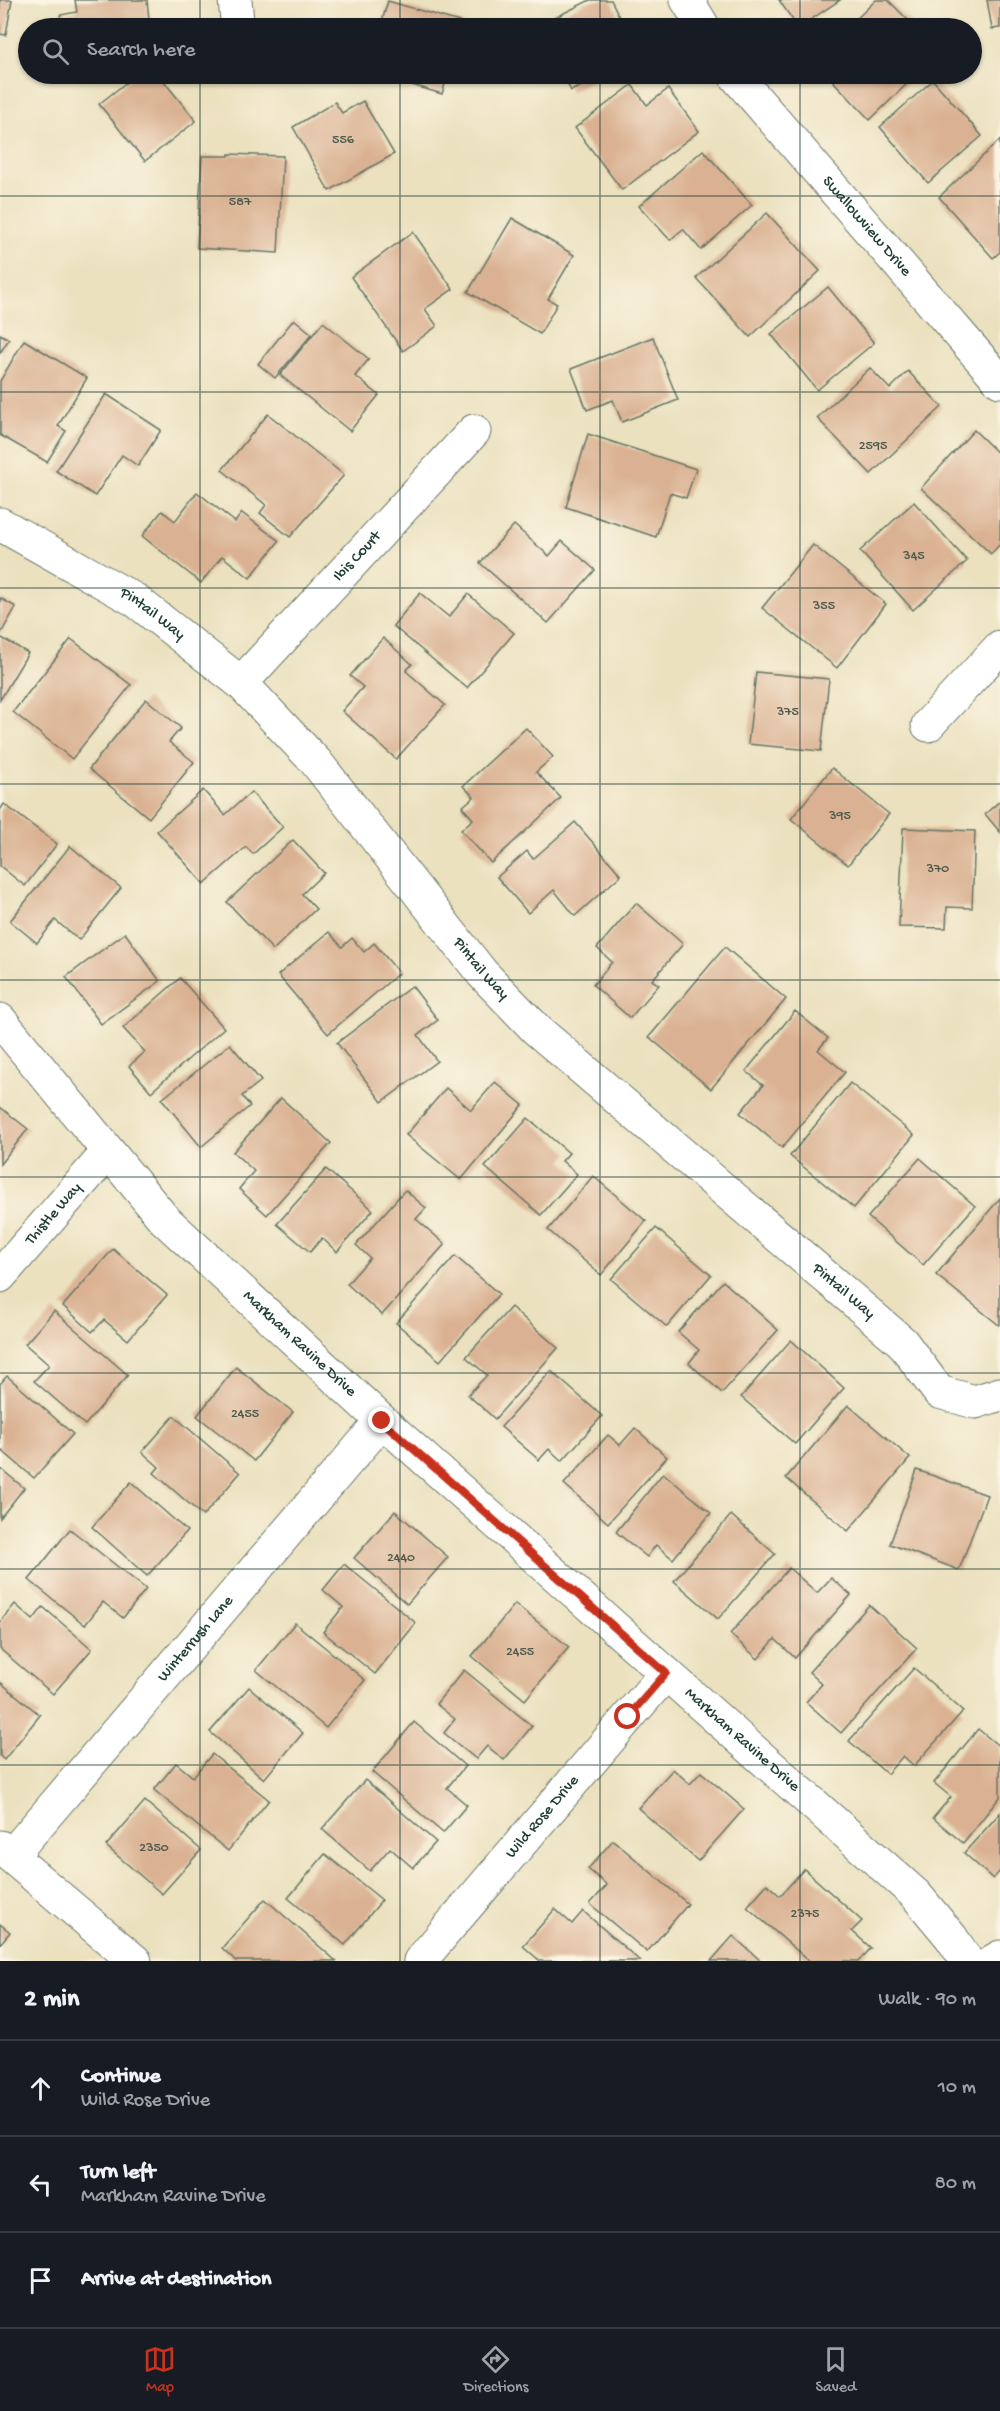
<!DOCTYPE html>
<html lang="en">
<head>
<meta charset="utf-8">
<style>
	:root { --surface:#171b24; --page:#242831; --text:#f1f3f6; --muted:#9ea1a6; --line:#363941; --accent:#c8321e }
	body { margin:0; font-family:"Gochi Hand",sans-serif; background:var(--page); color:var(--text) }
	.stop { position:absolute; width:18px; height:18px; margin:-14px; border:4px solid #c8321e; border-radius:50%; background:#fff }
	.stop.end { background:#c8321e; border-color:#fff; box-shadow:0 2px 6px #0008 }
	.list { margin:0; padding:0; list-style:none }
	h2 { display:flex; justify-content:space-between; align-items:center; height:78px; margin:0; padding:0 24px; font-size:26px }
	h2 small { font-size:20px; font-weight:400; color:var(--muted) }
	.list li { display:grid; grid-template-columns:39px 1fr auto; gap:18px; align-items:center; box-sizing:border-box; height:96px; padding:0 24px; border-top:2px solid var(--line) }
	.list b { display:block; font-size:22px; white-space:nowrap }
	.list p { margin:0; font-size:20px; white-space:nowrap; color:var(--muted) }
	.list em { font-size:20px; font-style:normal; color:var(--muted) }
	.icon { flex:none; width:33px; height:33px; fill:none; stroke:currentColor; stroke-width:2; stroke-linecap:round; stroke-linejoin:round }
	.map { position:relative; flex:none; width:1000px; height:1961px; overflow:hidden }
	.search { position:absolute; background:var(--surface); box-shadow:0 2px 4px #0004; left:18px; right:18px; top:18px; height:66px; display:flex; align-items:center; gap:15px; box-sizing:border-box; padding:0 21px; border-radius:33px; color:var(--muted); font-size:22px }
	.sheet { height:366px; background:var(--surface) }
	nav { display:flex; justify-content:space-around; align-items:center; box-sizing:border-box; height:84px; border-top:2px solid var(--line); background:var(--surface); font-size:16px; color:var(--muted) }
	nav a { display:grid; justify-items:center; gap:3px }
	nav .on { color:var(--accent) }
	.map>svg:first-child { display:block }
	.building { fill:#dab293 }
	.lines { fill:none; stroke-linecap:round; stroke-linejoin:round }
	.minor-casing { stroke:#667665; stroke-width:35 }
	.minor { stroke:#fff; stroke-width:33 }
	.route { stroke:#c8321e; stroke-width:8 }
	.grid { fill:none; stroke:#1f3d34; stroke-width:1.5; stroke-opacity:0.55 }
	.labels { text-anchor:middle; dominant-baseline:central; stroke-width:6; stroke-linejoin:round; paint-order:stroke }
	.number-label { font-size:14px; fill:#4e5a4c }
	.street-label { font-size:16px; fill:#1f3d34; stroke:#fcf5e5 }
</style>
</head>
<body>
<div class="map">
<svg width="1000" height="1961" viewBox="0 0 1000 1961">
	<rect width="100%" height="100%" fill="#fcf5e5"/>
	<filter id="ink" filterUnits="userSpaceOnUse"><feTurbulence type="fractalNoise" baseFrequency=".0167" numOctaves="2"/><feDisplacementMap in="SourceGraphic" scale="12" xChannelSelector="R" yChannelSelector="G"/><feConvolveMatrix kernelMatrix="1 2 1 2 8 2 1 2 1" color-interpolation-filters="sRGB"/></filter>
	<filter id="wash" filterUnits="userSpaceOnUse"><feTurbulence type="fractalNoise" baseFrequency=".008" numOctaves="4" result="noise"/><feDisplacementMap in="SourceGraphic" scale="24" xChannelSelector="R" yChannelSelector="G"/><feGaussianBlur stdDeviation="1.35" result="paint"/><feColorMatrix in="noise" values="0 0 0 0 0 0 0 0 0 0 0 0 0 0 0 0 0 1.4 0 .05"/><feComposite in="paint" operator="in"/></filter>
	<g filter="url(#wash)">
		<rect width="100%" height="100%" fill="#ebe1bf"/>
		<g id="blocks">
			<!-- building -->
			<g class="building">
				<path d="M0,0H12L6,35L0,34Z"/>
				<path d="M75,0H147L150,28H61L60,15L77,12Z"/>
				<path d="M590,0H611L625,28H541L540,25Z"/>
				<path d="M779,0H840L798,28Z"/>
				<path d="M876,0H888L916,28H847Z"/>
				<path d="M987,0H1000V28L992,29Z"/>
				<path d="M388,1L463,23L462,28H380Z"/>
				<path d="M137,74H158L196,121L145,161L99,104Z"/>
				<path d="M376,74H448L442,94Z"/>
				<path d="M563,74H606L571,91Z"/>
				<path d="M830,74H917L870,120L833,81L835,79Z"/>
				<path d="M933,80L982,136L928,183L880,127Z"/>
				<path d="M632,85L647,105L668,89L699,131L622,190L575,128Z"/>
				<path d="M363,101L394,154L329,191L293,127L335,102L342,113Z"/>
				<path d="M1000,140V252L993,258L939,197Z"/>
				<path d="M703,150L752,205L701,250L683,229L670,240L639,206Z"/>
				<path d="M229,154L283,156L278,253L197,248L202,156H229Z"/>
				<path d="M767,213L820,271L750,337L696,278Z"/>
				<path d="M512,218L574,255L548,299L557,304L540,334L468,292Z"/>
				<path d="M413,232L453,289L425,309L437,326L403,351L351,277Z"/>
				<path d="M828,287L874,343L817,390L771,334Z"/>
				<path d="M294,319L312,334L275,378L258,364Z"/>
				<path d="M323,322L369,359L355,376L379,395L350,431L280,375Z"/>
				<path d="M0,334L9,339L0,353Z"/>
				<path d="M653,337L678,400L622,422L613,400L587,410L571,369Z"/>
				<path d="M24,340L87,378L58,426L66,431L47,462L0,435V381Z"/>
				<path d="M870,368L890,389L908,371L942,407L871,474L817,418Z"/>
				<path d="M106,394L161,430L138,466L122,455L95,496L56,471Z"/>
				<path d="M268,414L344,475L290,537L260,513L266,505L222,470Z"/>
				<path d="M974,430L1000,455V544L991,554L921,488Z"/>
				<path d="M588,434L696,469L686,498L670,493L656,537L566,507Z"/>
				<path d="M197,492L235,522L242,513L279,541L250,578L222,556L201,583L142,536L162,511L175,521Z"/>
				<path d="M914,502L967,561L913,610L860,551Z"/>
				<path d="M514,525L549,556L562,541L595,570L548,623L480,563Z"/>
				<path d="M813,545L886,604L837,668L762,608Z"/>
				<path d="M420,593L449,617L468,594L514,633L467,688L393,626Z"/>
				<path d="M0,598L16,607L0,635Z"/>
				<path d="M0,637L28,653L0,700Z"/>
				<path d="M383,638L412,664L406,671L445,705L396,759L342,711L363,687L350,676Z"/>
				<path d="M71,639L131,685L72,759L13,712Z"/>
				<path d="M756,672L829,679L821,751L748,744Z"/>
				<path d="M146,699L181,728L169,742L194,762L149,818L89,769Z"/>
				<path d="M526,728L553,757L536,772L561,798L491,863L461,830L473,819L462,807L474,797L463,786Z"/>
				<path d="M832,768L889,814L848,865L791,819Z"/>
				<path d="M203,790L225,815L251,792L283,827L253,854L246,847L204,884L157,831Z"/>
				<path d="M1000,801V832L985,814Z"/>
				<path d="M4,804L57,844L25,886L0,866V810Z"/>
				<path d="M575,822L621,875L575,916L554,890L528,913L497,877L527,851L533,859Z"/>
				<path d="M903,828L975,831L972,908L947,907L946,928L899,927Z"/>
				<path d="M293,840L324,873L302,894L316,909L273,950L227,902Z"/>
				<path d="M70,846L121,888L79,940L55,920L37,943L10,921Z"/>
				<path d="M636,903L683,944L652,980L659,985L630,1018L593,985L612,962L597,948Z"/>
				<path d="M329,932L342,947L352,938L364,952L374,943L399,973L328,1034L278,975Z"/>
				<path d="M125,933L160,981L101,1024L66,977Z"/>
				<path d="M725,947L786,999L711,1089L649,1037Z"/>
				<path d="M180,978L224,1028L151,1092L129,1066L145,1052L123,1028Z"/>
				<path d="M412,986L438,1020L418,1035L437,1061L382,1102L337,1043Z"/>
				<path d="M795,1011L828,1038L818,1050L845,1072L782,1148L740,1113L763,1085L746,1071Z"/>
				<path d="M230,1044L261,1081L242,1096L250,1106L201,1147L162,1099Z"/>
				<path d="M495,1082L523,1105L461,1180L406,1135L446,1088L471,1110Z"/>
				<path d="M850,1083L914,1135L854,1208L790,1156Z"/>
				<path d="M281,1098L331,1143L267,1215L239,1189L254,1171L233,1152Z"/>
				<path d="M0,1107L28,1129L0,1164Z"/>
				<path d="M528,1118L569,1153L562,1161L577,1174L541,1215L485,1167Z"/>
				<path d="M920,1158L975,1206L923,1265L868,1217Z"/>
				<path d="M326,1169L373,1210L337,1252L322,1238L310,1252L277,1224Z"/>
				<path d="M593,1176L646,1221L601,1275L548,1230Z"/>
				<path d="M405,1190L426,1208L416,1219L445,1244L382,1315L347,1284L370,1258L356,1245Z"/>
				<path d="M1000,1198V1324L999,1325L936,1275Z"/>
				<path d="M656,1228L711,1275L667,1327L611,1279Z"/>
				<path d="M113,1249L167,1295L128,1340L104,1320L92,1332L63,1306Z"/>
				<path d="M455,1256L499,1294L440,1361L396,1323Z"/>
				<path d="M723,1281L778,1330L722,1393L689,1363L699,1350L678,1332Z"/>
				<path d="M511,1307L558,1348L495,1419L468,1395L487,1375L466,1357Z"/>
				<path d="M54,1311L128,1375L85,1425L34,1381L49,1365L25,1344Z"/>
				<path d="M791,1340L844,1388L795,1444L741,1397Z"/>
				<path d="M236,1367L293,1412L254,1461L197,1416Z"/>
				<path d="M551,1371L602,1416L562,1461L549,1449L539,1460L501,1427Z"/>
				<path d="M7,1376L73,1434L34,1478L0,1449V1384Z"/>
				<path d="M848,1405L910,1458L848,1531L786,1478Z"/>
				<path d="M174,1416L240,1473L203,1516L154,1473L159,1467L142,1452Z"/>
				<path d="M635,1428L667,1457L608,1523L564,1484L608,1435L620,1445Z"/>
				<path d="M0,1468L24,1488L0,1518Z"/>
				<path d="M917,1470L987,1495L959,1570L890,1544Z"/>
				<path d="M663,1473L711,1513L673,1559L656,1545L647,1557L616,1532Z"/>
				<path d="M131,1482L187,1531L147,1576L92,1527Z"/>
				<path d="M395,1511L448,1557L407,1604L354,1558Z"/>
				<path d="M731,1515L775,1554L718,1619L674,1581Z"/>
				<path d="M70,1529L146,1589L123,1618L103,1602L85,1625L29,1580Z"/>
				<path d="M344,1564L416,1623L375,1674L323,1632L343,1607L323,1590Z"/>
				<path d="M789,1568L817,1593L831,1578L851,1595L795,1658L775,1639L758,1659L730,1634Z"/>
				<path d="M15,1604L33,1620L43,1607L92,1649L53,1694L0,1649V1622Z"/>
				<path d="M515,1604L569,1647L525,1700L472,1656Z"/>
				<path d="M869,1605L917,1648L841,1733L806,1702L822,1684L809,1672Z"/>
				<path d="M295,1623L365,1680L326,1728L256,1670Z"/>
				<path d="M914,1668L963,1711L914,1766L903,1756L887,1774L849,1741Z"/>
				<path d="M464,1670L532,1726L504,1760L487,1746L476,1759L444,1733L455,1719L436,1704Z"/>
				<path d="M0,1682L40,1715L4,1760L0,1756Z"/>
				<path d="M249,1687L303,1733L264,1779L210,1732Z"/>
				<path d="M414,1722L465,1766L447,1788L467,1805L443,1833L372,1772Z"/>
				<path d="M978,1729L1000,1747V1797L963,1843L933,1818L951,1797L934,1783Z"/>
				<path d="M212,1754L269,1800L228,1851L154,1790L176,1763L193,1777Z"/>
				<path d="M673,1769L690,1784L701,1772L744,1809L698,1861L638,1808Z"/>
				<path d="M365,1780L436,1842L413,1868L390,1848L370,1871L322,1829Z"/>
				<path d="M145,1801L201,1850L162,1894L106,1846Z"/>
				<path d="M1000,1813V1871L993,1879L964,1853Z"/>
				<path d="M613,1840L688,1904L647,1952L590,1904L607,1885L588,1869Z"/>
				<path d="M325,1854L382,1900L345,1945L288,1898Z"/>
				<path d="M804,1869L862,1921L852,1931L871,1948L859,1961H809L747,1907L767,1884L780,1896Z"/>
				<path d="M265,1899L336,1961H236L222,1948Z"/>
				<path d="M555,1909L572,1924L583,1911L640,1961H540L523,1946Z"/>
				<path d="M0,1924L10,1932L0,1944Z"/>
				<path d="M733,1936L761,1961H711Z"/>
			</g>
		</g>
	</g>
	<g filter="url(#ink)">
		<use href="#blocks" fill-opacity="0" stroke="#667665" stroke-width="1.5"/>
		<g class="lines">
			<defs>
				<g id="minor">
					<path d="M235,0L237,21"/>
					<path d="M687,0L704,28"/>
					<path id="s1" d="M734,74L1000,381"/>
					<path id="s2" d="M0,524L135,600L241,683L316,762L482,973L537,1030L902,1342L939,1392L975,1402L1000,1394"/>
					<path id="s3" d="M241,683L474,431"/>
					<path d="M928,725L1000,647"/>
					<path id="s4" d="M0,1020L164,1219L382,1421L916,1895L951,1937L967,1961"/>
					<path id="s5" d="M0,1276L108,1152"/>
					<path d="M0,1847L135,1961"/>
					<path id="s6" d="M11,1856L382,1421"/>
					<path id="s7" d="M420,1961L666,1673"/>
					<path d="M993,1961L1000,1957"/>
				</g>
			</defs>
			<!-- minor casing -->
			<use href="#minor" class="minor-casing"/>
			<!-- minor -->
			<use href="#minor" class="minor"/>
		</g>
	</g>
	<g class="lines" filter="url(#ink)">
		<!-- route -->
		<path class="route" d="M382,1421L666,1673L628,1717"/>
	</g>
	<!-- grid -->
	<path class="grid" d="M200,0V28M400,0V28M600,0V28M800,0V28M200,74V1961M400,74V1961M600,74V1961M800,74V1961M0,196H1000M0,392H1000M0,588H1000M0,784H1000M0,980H1000M0,1177H1000M0,1373H1000M0,1569H1000M0,1765H1000"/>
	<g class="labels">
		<!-- number labels -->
		<g class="number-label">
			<text x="343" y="140">556</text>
			<text x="240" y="202">587</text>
			<text x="873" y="446">2595</text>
			<text x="914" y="556">345</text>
			<text x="824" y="606">355</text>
			<text x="788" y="712">375</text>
			<text x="840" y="816">395</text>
			<text x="938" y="869">370</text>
			<text x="245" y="1414">2455</text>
			<text x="401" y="1558">2440</text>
			<text x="520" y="1652">2455</text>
			<text x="154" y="1848">2350</text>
			<text x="805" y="1914">2375</text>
		</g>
		<!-- street labels -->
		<g class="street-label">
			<text stroke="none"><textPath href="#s1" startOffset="202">Swallowview Drive</textPath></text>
			<text stroke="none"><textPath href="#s3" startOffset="172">Ibis Court</textPath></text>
			<text stroke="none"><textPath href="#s2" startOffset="177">Pintail Way</textPath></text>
			<text stroke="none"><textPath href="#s2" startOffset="663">Pintail Way</textPath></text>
			<text stroke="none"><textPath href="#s5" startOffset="82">Thistle Way</textPath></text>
			<text stroke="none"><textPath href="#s2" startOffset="1149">Pintail Way</textPath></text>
			<text stroke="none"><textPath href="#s4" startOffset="442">Markham Ravine Drive</textPath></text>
			<text stroke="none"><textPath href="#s6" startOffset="285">Winterrush Lane</textPath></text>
			<text stroke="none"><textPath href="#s4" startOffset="1036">Markham Ravine Drive</textPath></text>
			<text stroke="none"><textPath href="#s7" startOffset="189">Wild Rose Drive</textPath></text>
		</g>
	</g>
</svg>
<div class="stop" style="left:628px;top:1717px"></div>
<div class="stop end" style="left:382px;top:1421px"></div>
<div class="search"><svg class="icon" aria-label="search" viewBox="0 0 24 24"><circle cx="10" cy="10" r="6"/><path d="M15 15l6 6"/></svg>Search here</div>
</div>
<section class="sheet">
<h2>2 min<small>Walk · 90 m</small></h2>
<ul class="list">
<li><svg class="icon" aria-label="ahead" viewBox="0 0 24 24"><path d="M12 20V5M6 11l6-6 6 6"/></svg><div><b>Continue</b><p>Wild Rose Drive</p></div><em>10 m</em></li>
<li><svg class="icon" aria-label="left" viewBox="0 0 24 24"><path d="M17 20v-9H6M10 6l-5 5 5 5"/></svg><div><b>Turn left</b><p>Markham Ravine Drive</p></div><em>80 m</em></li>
<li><svg class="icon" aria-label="arrive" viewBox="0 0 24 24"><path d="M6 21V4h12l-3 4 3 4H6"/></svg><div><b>Arrive at destination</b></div></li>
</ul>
</section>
<nav>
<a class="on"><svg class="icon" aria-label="map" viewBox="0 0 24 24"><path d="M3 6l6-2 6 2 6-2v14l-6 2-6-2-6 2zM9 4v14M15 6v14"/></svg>Map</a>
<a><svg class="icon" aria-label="directions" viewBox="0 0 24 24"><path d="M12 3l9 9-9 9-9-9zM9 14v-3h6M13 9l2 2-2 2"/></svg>Directions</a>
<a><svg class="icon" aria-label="saved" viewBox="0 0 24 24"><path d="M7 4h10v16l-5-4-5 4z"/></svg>Saved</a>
</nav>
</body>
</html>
